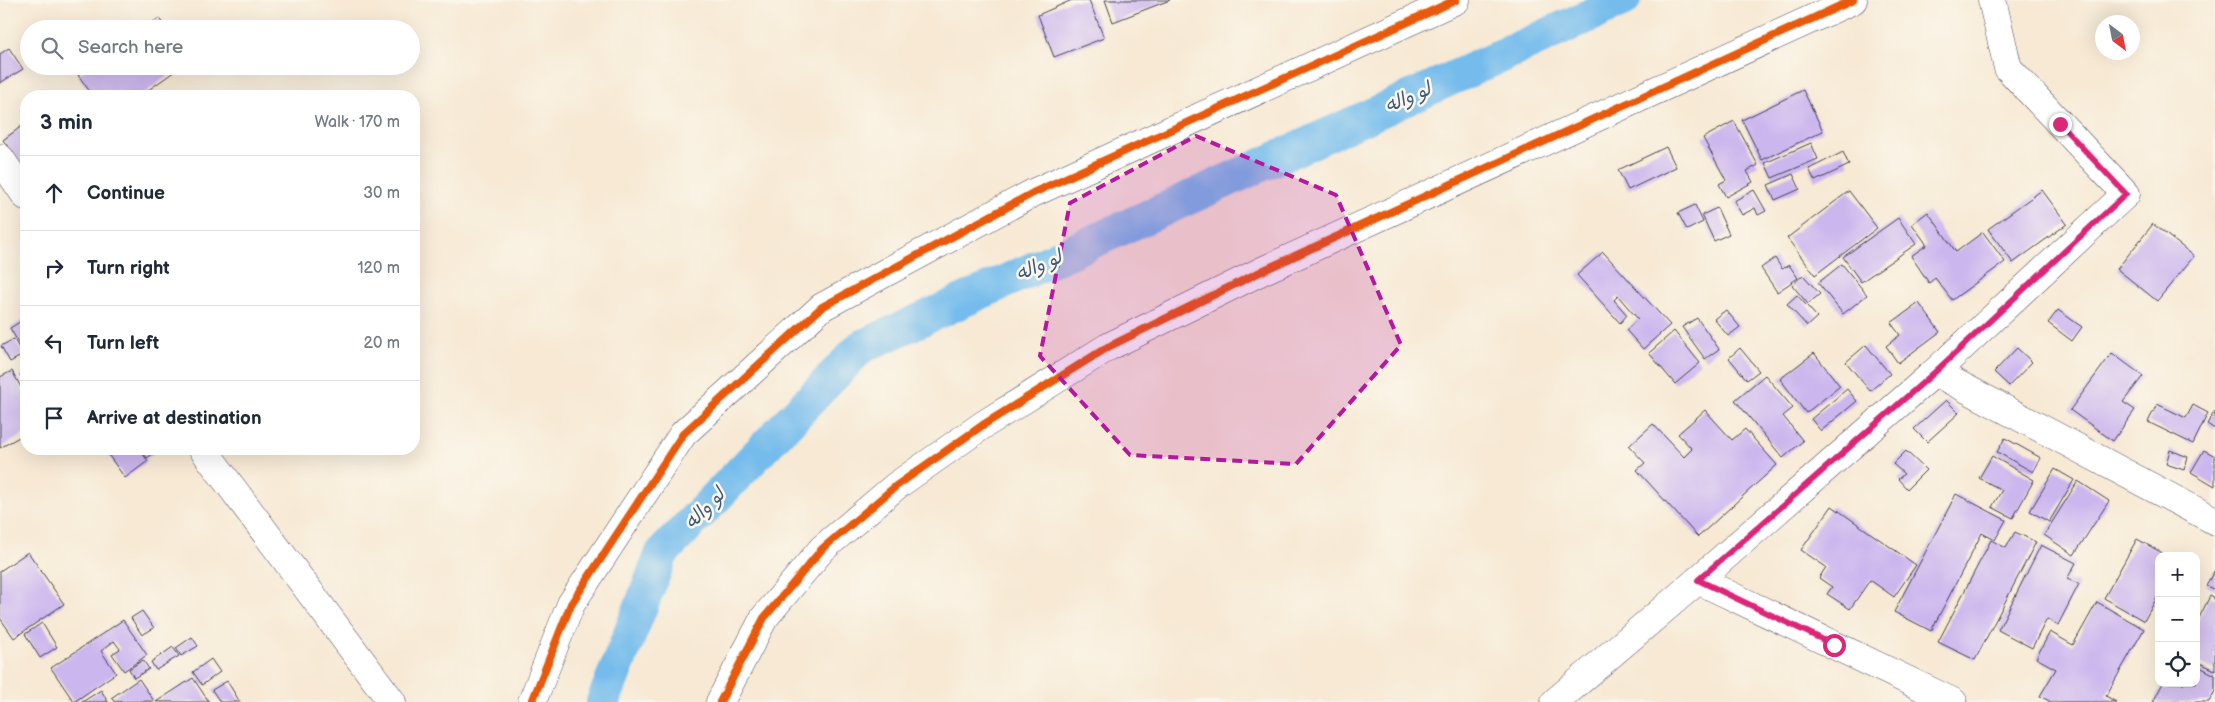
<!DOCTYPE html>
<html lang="en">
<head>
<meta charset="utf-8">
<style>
	:root { --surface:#fff; --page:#f2f2f3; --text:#1f2937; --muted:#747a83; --line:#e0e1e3 }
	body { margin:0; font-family:"Balsamiq Sans","Playpen Sans Arabic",sans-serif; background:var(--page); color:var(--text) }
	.controls { position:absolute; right:15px; bottom:15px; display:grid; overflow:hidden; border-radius:10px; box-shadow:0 5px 20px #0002 }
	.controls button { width:45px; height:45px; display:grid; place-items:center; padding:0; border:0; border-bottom:1px solid var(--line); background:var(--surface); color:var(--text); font:25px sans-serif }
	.compass { position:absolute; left:2095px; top:15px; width:45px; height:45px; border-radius:50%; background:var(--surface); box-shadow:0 5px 20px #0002; rotate:148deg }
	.stop { position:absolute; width:15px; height:15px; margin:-11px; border:4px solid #db2777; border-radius:50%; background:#fff }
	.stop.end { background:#db2777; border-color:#fff; box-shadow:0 1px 5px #0008 }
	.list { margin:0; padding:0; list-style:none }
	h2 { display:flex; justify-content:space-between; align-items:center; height:65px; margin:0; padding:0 20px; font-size:21px }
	h2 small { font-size:16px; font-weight:400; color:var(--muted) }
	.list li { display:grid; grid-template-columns:32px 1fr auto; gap:15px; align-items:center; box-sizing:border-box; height:75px; padding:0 20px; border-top:1px solid var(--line) }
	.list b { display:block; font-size:19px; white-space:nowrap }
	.list em { font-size:16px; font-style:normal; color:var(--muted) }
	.icon { flex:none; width:28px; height:28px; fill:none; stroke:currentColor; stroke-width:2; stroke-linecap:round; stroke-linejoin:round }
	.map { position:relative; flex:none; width:2215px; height:702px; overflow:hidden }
	.search { position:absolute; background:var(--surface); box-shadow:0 5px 20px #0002; left:20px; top:20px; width:400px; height:55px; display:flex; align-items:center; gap:12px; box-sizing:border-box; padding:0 18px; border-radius:28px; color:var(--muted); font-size:19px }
	.panel { position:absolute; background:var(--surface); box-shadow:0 5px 20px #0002; left:20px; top:90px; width:400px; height:365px; border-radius:20px }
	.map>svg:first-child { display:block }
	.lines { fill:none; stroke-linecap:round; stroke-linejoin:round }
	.canal { stroke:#75bcec; stroke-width:34 }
	.building { fill:#ccb6ee }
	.minor-casing { stroke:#424052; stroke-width:29 }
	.tertiary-casing { stroke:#424052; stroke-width:29 }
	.minor { stroke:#fff; stroke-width:28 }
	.tertiary { stroke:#fff; stroke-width:28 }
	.cycleway-casing { stroke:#fbf7ec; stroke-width:11 }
	.cycleway { stroke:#e8590c; stroke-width:8 }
	.route { stroke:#db2777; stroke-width:6 }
	.marked { fill:#b5179e; fill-opacity:0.2; stroke:#b5179e; stroke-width:4; stroke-dasharray:10 6; stroke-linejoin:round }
	.labels { text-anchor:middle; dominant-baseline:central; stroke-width:5; stroke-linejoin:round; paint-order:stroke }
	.water-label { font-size:19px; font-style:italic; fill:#3f5879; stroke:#fbf7ec }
</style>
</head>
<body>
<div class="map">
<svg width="2215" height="702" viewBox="0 0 2215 702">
	<rect width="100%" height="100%" fill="#fbf7ec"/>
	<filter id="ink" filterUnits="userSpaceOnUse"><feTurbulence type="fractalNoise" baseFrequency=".02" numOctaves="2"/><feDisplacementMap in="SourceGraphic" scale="10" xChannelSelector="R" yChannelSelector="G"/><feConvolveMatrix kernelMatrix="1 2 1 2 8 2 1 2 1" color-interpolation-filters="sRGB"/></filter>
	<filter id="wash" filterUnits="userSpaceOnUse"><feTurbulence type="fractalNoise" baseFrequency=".0096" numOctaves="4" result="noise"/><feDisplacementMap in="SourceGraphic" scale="20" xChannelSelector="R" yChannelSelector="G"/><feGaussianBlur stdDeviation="1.12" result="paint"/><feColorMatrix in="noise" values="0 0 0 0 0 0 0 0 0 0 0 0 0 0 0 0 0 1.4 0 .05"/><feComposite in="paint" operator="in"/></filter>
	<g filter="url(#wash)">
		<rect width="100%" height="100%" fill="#f7e9d4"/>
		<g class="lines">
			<!-- canal -->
			<path class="canal" d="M603,702L662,553L861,347L1624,0"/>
		</g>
		<g id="blocks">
			<!-- building -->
			<g class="building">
				<path d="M1072,0H1089L1104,38L1054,57L1038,15Z"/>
				<path d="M1105,0H1170L1113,22Z"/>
				<path d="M159,18L166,29H143Z"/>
				<path d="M9,48L23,69L0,83V54Z"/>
				<path d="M90,66H182L140,96H93L78,75Z"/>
				<path d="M1803,90L1823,131L1762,160L1742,120Z"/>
				<path d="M1734,121L1758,165L1747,171L1753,182L1726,197L1719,184L1726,180L1703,138Z"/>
				<path d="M26,123V172L3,140Z"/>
				<path d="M1811,143L1818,159L1772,178L1765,163Z"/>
				<path d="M1666,147L1676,167L1628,190L1618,170Z"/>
				<path d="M1843,152L1849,165L1815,181L1809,169Z"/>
				<path d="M1793,174L1800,189L1775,200L1768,185Z"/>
				<path d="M1754,190L1766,211L1758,215L1755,208L1742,215L1734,201Z"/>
				<path d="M2042,190L2067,224L2013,263L1988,229Z"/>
				<path d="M1849,191L1877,228L1815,275L1787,238Z"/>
				<path d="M1695,205L1703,222L1687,230L1678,213Z"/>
				<path d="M1717,208L1729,234L1714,241L1702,215Z"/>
				<path d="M1928,212L1956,252L1983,232L2005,262L1952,300L1935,278L1929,283L1911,256L1927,245L1912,224Z"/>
				<path d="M1898,218L1916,244L1861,282L1843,257Z"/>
				<path d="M2153,224L2194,256L2157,301L2117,269Z"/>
				<path d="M1603,252L1670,325L1643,349L1626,330L1638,319L1618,296L1614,300L1627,315L1620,323L1577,275Z"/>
				<path d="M1775,258L1782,269L1789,265L1798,278L1777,292L1761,268Z"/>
				<path d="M1842,264L1867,295L1843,314L1818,283Z"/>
				<path d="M1803,275L1820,294L1808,304L1792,285Z"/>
				<path d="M1797,295L1817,317L1807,326L1787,304Z"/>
				<path d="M1919,303L1940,332L1898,363L1886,346L1900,335L1891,323Z"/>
				<path d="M1726,310L1740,327L1728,336L1714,319Z"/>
				<path d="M2058,310L2082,327L2072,341L2048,323Z"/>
				<path d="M26,318V347L22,349L10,328Z"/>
				<path d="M1697,318L1719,349L1705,359L1682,327Z"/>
				<path d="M1674,331L1700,363L1675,384L1649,353Z"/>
				<path d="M14,339L23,355L10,362L1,346Z"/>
				<path d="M1866,345L1890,374L1870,391L1846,362Z"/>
				<path d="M1740,348L1759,371L1747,380L1729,358Z"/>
				<path d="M2017,348L2032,362L2009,386L1994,372Z"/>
				<path d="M1814,353L1840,386L1806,413L1780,379Z"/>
				<path d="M2112,353L2143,376L2123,402L2135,410L2113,441L2070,410Z"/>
				<path d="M26,370V384L20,375Z"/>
				<path d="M12,371L26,396V433L0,448V377Z"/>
				<path d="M1765,375L1793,408L1783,416L1803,441L1783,458L1735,400Z"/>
				<path d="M1847,389L1857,401L1821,431L1811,419Z"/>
				<path d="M1946,400L1959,413L1927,442L1914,429Z"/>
				<path d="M2157,404L2186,418L2193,405L2208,413L2193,444L2148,422Z"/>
				<path d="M1705,410L1732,440L1745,429L1777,465L1698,537L1637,470L1645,463L1629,446L1653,424L1684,457L1692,449L1678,434Z"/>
				<path d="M2215,411V429L2207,424Z"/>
				<path d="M2005,438L2041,458L2033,472L1997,452Z"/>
				<path d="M104,449H139L148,461L125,478Z"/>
				<path d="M141,449H160L147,458Z"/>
				<path d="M2170,450L2188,457L2184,470L2166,464Z"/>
				<path d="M2204,450L2215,456V486L2191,472Z"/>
				<path d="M1906,451L1926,470L1907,489L1898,479L1904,474L1893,464Z"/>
				<path d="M1992,456L2034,480L2013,518L1992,507L2002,490L1979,478Z"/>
				<path d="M2055,469L2074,480L2049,522L2030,511Z"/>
				<path d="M2078,481L2109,501L2074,555L2044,535Z"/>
				<path d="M1956,494L2006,520L1995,540L1982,533L1931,631L1894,612Z"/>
				<path d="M1832,506L1916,565L1894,597L1870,580L1850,609L1827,594L1832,587L1819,578L1826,567L1801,550Z"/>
				<path d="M2015,532L2036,542L1975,660L1938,642L1991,540L2006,548Z"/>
				<path d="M2137,539L2168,556H2159V594L2144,621L2104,598Z"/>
				<path d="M2041,545L2076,563L2067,579L2079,584L2058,625L2047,619L2032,648L1998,630Z"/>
				<path d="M28,552L64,604L14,638L0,618V571Z"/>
				<path d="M2215,570V590L2206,585Z"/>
				<path d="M2210,596L2215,599V670L2196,661V624Z"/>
				<path d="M2097,602L2144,629L2106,696L2116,702H2051L2040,696L2056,669L2036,658L2050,632L2073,645Z"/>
				<path d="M142,611L154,628L142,635L131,618Z"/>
				<path d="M123,620L147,655L124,671L112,654L120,649L114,641L101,651L116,673L74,702L51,668Z"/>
				<path d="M42,623L57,647L40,658L25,634Z"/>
				<path d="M192,637L198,646L181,656L176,648Z"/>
				<path d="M173,647L179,656L156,670L151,662Z"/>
				<path d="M211,659L220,672L202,685L193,672Z"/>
				<path d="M143,660L149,669L134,678L129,669Z"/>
				<path d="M2196,665L2215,675V691L2209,702H2153L2163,683H2196Z"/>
				<path d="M193,678L209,702H156Z"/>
				<path d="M139,679L154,701L115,702L111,698Z"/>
				<path d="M227,681L240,702H220L212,690Z"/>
				<path d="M101,690L108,702H82Z"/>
			</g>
		</g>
	</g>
	<g filter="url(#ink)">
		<use href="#blocks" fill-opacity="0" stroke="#424052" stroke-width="1"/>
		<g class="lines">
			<defs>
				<g id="minor">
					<path d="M0,158L26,196"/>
					<path d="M1935,372L2215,521"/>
					<path d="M203,449L392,702"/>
					<path d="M1698,580L1953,702"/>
					<path d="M1555,702L1698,580L1935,372L2126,194L2008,68L1992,0"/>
				</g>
				<g id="tertiary">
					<path d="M532,702L571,604L683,434L822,307L1033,193L1456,0"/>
					<path d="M720,702L764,618L822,549L896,486L983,425L1108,347L1262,271L1853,0"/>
				</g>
			</defs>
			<!-- minor casing -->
			<use href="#minor" class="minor-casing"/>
			<!-- tertiary casing -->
			<use href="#tertiary" class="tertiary-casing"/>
			<!-- minor -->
			<use href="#minor" class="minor"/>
			<!-- tertiary -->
			<use href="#tertiary" class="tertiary"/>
			<defs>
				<g id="cycleway">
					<path d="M532,702L571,604L683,434L822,307L1033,193L1456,0"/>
					<path d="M720,702L764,618L822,549L896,486L983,425L1108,347L1262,271L1853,0"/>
				</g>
			</defs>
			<!-- cycleway casing -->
			<use href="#cycleway" class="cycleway-casing"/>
			<!-- cycleway -->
			<use href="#cycleway" class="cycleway"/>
		</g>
	</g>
	<g class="lines" filter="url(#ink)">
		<!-- route -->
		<path class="route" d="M1834,645L1698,580L1935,372L2126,194L2060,124"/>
	</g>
	<!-- marked area -->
	<path class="marked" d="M1196,136L1336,195L1401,345L1296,464L1130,455L1040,356L1070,203Z"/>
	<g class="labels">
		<!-- water labels -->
		<g class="water-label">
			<text transform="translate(1408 98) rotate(-24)">لو واله</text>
			<text transform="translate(1039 266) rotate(-24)">لو واله</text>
			<text transform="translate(705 509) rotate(-46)">لو واله</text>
		</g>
	</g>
</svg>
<div class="controls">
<button>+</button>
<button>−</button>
<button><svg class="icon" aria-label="locate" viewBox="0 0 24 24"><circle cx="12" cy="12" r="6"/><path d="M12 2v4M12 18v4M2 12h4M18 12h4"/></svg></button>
</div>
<svg class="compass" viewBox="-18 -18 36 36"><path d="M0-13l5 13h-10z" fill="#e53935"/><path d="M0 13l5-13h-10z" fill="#747a83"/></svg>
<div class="stop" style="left:1834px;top:645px"></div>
<div class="stop end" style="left:2060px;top:124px"></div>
<div class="search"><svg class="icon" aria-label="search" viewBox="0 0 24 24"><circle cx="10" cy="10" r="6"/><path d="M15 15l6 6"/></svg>Search here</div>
<section class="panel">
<h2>3 min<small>Walk · 170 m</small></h2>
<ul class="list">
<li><svg class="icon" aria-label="ahead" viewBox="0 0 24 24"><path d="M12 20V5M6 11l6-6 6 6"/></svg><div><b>Continue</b></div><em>30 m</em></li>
<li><svg class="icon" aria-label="right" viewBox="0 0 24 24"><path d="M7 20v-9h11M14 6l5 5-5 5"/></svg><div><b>Turn right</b></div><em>120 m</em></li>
<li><svg class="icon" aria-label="left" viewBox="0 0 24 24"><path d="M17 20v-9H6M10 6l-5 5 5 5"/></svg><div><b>Turn left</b></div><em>20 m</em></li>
<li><svg class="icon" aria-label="arrive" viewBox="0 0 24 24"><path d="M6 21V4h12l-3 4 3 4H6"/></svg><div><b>Arrive at destination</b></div></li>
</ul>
</section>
</div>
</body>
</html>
